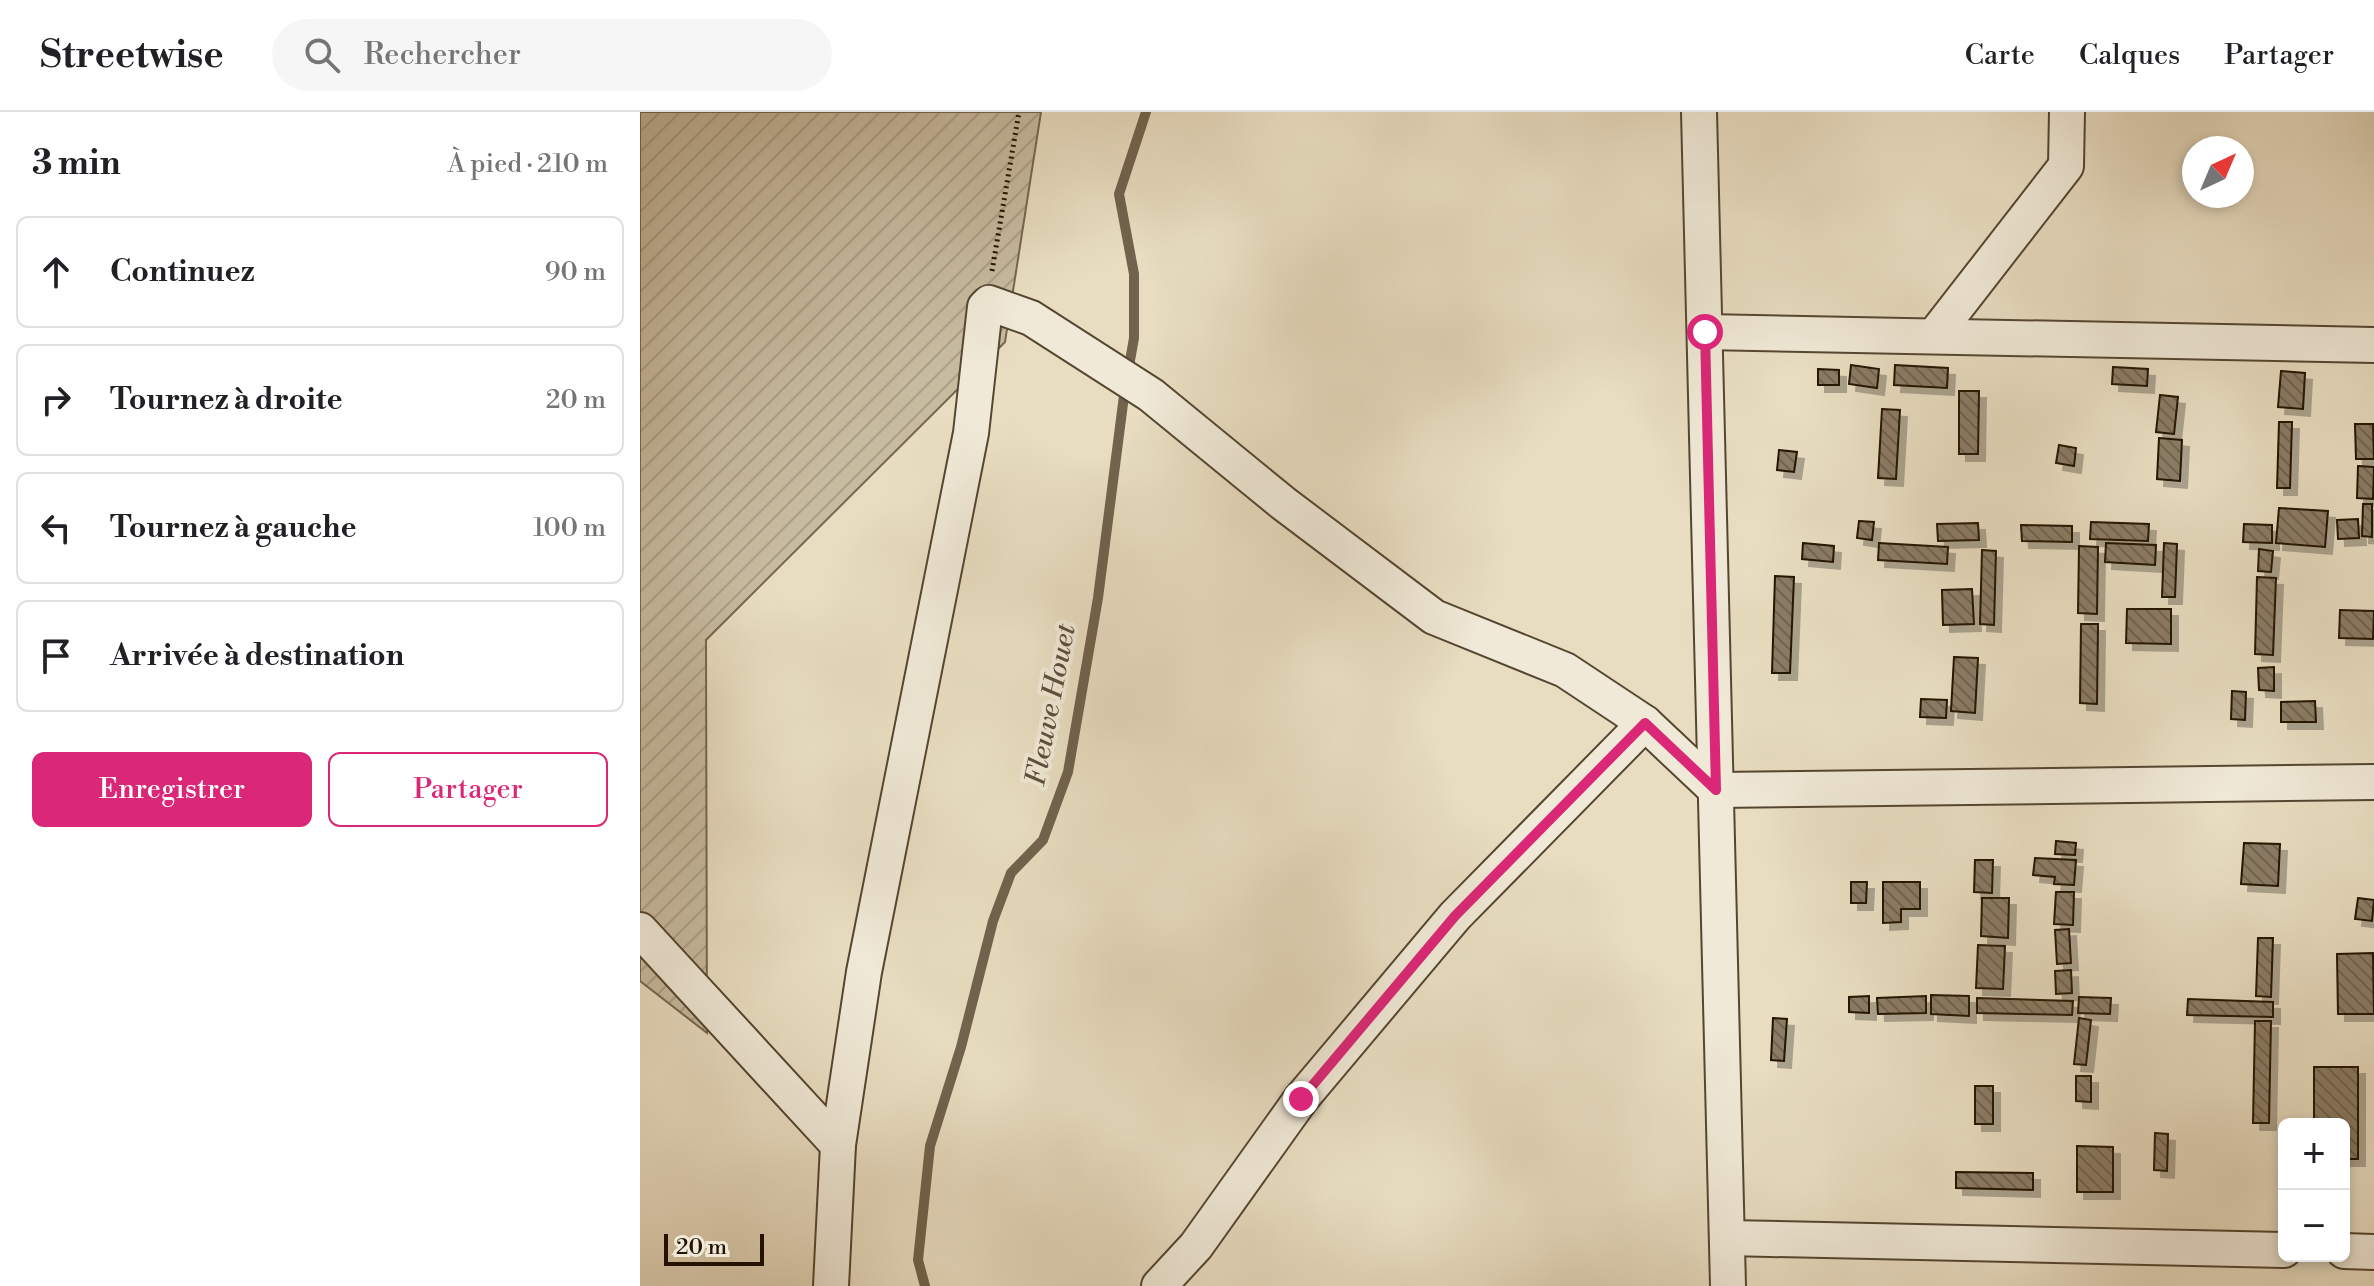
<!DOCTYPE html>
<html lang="fr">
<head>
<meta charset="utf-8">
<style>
	:root { --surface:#fff; --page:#f6f6f6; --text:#202124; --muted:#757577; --line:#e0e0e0; --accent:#db2777 }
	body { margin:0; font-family:"Libre Bodoni",serif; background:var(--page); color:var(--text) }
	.controls { position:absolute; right:24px; bottom:24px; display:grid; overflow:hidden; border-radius:12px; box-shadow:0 4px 12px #0003 }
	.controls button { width:72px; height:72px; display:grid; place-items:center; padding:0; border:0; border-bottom:2px solid var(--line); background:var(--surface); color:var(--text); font:40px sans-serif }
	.compass { position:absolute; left:1542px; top:24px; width:72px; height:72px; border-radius:50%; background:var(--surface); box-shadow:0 4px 12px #0003; rotate:44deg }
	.scale { position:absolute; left:24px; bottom:20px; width:100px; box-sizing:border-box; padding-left:8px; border:4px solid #241301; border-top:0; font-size:22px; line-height:28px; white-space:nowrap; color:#241301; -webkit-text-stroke:6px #f0e9d7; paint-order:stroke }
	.stop { position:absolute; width:24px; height:24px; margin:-18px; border:6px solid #db2777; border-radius:50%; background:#fff }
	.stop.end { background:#db2777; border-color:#fff; box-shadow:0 2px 8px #0008 }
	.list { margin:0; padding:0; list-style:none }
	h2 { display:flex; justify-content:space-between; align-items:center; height:104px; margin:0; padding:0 32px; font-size:34px }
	h2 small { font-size:26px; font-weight:400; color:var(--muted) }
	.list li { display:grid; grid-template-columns:52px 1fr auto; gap:24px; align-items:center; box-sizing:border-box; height:112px; margin:0 16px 16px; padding:0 16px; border:2px solid var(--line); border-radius:12px }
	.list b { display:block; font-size:30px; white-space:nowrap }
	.list em { font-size:26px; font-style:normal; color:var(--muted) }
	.actions { display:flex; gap:16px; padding:24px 32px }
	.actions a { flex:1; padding:18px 0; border:2px solid var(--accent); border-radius:12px; text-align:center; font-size:28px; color:var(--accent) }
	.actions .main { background:var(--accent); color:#fff }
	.icon { flex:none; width:44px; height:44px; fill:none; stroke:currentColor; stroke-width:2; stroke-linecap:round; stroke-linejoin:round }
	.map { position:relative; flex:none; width:1734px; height:1174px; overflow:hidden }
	header { display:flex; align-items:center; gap:48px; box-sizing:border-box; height:112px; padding:0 40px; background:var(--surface); border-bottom:2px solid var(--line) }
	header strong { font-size:38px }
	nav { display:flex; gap:44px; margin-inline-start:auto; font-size:28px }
	.search { width:560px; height:72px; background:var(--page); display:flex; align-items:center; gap:20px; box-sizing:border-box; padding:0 28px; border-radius:44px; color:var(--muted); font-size:30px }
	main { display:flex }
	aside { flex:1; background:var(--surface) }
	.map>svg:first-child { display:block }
	.garden { fill:url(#garden-furrows); stroke:#766750; stroke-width:2 }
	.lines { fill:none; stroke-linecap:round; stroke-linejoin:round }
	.stream { stroke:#71634d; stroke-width:10 }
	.building { fill:url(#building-back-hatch); stroke:#241301; stroke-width:2; filter:url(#shadow) }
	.minor-casing { stroke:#554631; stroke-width:38 }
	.path { stroke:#241301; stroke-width:5; stroke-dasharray:2 4; stroke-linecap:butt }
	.minor { stroke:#f0e9d7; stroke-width:34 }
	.route { stroke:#db2777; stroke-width:10 }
	.labels { text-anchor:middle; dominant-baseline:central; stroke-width:8; stroke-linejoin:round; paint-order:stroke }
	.water-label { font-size:28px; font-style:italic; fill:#5e4f3a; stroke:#f0e9d7 }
</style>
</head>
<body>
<header>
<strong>Streetwise</strong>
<div class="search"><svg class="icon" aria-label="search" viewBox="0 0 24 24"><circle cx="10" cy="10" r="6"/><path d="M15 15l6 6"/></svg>Rechercher</div>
<nav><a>Carte</a><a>Calques</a><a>Partager</a></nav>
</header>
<main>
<aside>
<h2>3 min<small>À pied · 210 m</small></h2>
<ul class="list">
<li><svg class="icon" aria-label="ahead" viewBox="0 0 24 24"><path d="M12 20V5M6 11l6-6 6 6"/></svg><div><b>Continuez</b></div><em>90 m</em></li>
<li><svg class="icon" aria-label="right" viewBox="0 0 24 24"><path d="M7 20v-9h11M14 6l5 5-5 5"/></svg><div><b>Tournez à droite</b></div><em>20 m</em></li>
<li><svg class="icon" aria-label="left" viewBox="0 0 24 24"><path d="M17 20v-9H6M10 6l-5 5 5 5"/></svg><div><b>Tournez à gauche</b></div><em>100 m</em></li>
<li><svg class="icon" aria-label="arrive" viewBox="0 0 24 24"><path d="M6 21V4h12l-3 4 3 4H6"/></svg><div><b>Arrivée à destination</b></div></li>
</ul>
<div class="actions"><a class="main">Enregistrer</a><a>Partager</a></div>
</aside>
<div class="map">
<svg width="1734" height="1174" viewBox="0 0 1734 1174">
	<defs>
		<pattern id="garden-furrows" width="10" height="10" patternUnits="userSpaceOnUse" patternTransform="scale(2)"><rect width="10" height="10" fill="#c7bba0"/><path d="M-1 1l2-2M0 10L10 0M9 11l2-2" fill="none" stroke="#aba088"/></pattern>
		<pattern id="building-back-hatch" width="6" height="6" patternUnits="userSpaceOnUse" patternTransform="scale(2)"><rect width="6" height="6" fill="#8a7c65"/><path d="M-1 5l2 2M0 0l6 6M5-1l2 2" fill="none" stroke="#716451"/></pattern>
		<filter id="shadow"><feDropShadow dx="7" dy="7" stdDeviation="0" flood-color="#0004"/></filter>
	</defs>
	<rect width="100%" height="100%" fill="#e8ddc1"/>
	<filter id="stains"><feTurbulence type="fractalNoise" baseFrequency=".0025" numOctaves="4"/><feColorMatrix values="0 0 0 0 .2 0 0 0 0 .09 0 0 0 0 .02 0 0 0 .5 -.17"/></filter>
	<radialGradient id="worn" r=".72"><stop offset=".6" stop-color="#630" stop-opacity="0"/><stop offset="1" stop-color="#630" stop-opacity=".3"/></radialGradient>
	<!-- garden -->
	<path class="garden" d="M0,0H401L365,230L66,528L67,921L0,869Z"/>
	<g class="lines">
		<!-- stream -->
		<g class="stream">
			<path d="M488,260L494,226V162L479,82L506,0"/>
			<path d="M285,1174L278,1148L290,1034L321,935L353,809L371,761L403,728L428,660L458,486L485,276"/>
		</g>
	</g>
	<!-- building -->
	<g class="building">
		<path d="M1211,253L1239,257L1237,276L1209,272Z"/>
		<path d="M1255,253L1308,256L1307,276L1254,273Z"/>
		<path d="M1473,255L1508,257L1507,274L1472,272Z"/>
		<path d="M1178,257L1199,258V273H1178Z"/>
		<path d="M1641,259L1665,261L1663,297L1638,295Z"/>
		<path d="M1319,279H1339L1338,342H1319Z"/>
		<path d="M1520,283L1538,285L1534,322L1516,320Z"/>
		<path d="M1242,297L1260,298L1256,367L1238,366Z"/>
		<path d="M1639,310H1652L1650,376H1637Z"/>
		<path d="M1715,312H1733L1734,347H1716Z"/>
		<path d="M1519,326L1542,328L1540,369L1517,367Z"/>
		<path d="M1419,333L1436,336L1434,354L1416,351Z"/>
		<path d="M1139,338L1157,340L1154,360L1137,358Z"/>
		<path d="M1718,354L1734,355L1733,387L1717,386Z"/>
		<path d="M1723,392H1732V425L1722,424Z"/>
		<path d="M1639,396L1688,399L1685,435L1636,431Z"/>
		<path d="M1718,407L1719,426L1698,427L1697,408Z"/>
		<path d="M1219,409L1234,410L1232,428L1217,426Z"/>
		<path d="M1451,410L1509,412L1508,429L1450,427Z"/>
		<path d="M1338,411L1339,428L1298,429L1297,412Z"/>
		<path d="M1604,412L1632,413V431L1603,430Z"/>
		<path d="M1381,413L1432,414V430L1382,429Z"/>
		<path d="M1163,431L1194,434L1193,450L1162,447Z"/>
		<path d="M1239,431L1308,435L1307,452L1238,448Z"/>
		<path d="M1466,431L1516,433L1515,453L1465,450Z"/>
		<path d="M1524,431L1537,432L1535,485H1522Z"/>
		<path d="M1439,434L1458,435L1457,502L1438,501Z"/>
		<path d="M1619,437L1633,439L1631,460L1618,459Z"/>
		<path d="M1342,438L1356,439L1354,513L1340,512Z"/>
		<path d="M1135,464L1154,465L1150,561H1132Z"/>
		<path d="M1617,465L1636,466L1633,543L1615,542Z"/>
		<path d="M1332,477L1334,512L1303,513L1302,478Z"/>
		<path d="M1487,497H1531V532L1486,531Z"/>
		<path d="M1700,498L1734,499L1733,527L1699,526Z"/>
		<path d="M1441,512H1458L1457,592L1440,591Z"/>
		<path d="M1314,545L1338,546L1335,601L1311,599Z"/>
		<path d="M1634,555V579L1619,578L1618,556Z"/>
		<path d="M1592,579L1606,580L1605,608L1591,607Z"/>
		<path d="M1281,587L1307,588L1306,606L1280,605Z"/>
		<path d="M1675,589L1676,610H1641V590Z"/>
		<path d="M1416,729L1436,731L1435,743L1415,742Z"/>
		<path d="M1604,731L1640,732L1638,774L1601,772Z"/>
		<path d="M1395,746L1436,748L1434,773L1414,772L1415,765L1393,763Z"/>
		<path d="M1335,748H1353L1352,781L1334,780Z"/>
		<path d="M1211,770H1227L1226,791H1211Z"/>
		<path d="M1243,770H1280V797H1261V810L1243,811Z"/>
		<path d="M1416,780H1434L1433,813L1414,812Z"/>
		<path d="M1342,786H1369L1368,826L1341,824Z"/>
		<path d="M1718,786L1734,788L1732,809L1715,807Z"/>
		<path d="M1429,817L1431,851L1417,852L1415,818Z"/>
		<path d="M1618,826H1633L1631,885L1616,884Z"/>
		<path d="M1338,833L1365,834L1363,877L1336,876Z"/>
		<path d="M1733,841L1734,902H1698L1697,842Z"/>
		<path d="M1431,858L1432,881L1416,882L1415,859Z"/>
		<path d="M1291,883L1329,884V904L1291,902Z"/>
		<path d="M1229,884V901L1209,900V885Z"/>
		<path d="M1286,884V901L1238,902L1237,886Z"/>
		<path d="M1439,885L1471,886L1470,902L1438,901Z"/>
		<path d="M1337,886L1433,889L1432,903L1337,901Z"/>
		<path d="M1548,887L1633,890V905L1547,903Z"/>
		<path d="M1133,906L1147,907L1144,949L1131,948Z"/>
		<path d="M1439,906L1451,908L1446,953L1434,952Z"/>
		<path d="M1615,909H1631L1629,1011H1613Z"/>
		<path d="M1674,955H1718V1047H1704V1012H1674Z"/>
		<path d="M1436,964H1451V990L1436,989Z"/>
		<rect x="1335" y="974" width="18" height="38"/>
		<path d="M1515,1021L1528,1022L1527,1059L1514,1058Z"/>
		<path d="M1437,1034L1473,1035V1080H1437Z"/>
		<path d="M1316,1060L1393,1061V1078L1316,1076Z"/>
	</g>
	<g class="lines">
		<defs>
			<g id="minor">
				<path d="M1059,0L1088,1174"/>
				<path d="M1065,220L1734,233"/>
				<path d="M1294,224L1426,54L1427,0"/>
				<path d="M0,818L198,1033"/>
				<path d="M1088,1126L1644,1138"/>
				<path d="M1704,1139L1734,1140"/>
				<path d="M191,1174L198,1033L224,860L331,321L345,195L349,191L391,206L511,283L643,391L794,505L925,558L1005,611L1076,678L1734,670"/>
				<path d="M519,1174L556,1134L661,987L815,804L1005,611"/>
			</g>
		</defs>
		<!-- minor casing -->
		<use href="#minor" class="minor-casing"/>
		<!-- path -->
		<path class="path" d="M352,159L379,0"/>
		<!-- minor -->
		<use href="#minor" class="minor"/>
	</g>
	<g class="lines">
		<!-- route -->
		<path class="route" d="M661,987L815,804L1005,611L1076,678L1065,220"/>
	</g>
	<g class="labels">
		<!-- water labels -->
		<g class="water-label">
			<text transform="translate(411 593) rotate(-79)">Fleuve Houet</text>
		</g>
	</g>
	<rect width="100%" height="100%" filter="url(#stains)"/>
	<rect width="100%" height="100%" fill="url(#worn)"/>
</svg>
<div class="controls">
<button>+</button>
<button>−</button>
</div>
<svg class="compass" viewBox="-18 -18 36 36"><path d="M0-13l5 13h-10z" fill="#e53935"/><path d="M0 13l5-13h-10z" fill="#757577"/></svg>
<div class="scale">20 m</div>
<div class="stop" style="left:1065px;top:220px"></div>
<div class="stop end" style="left:661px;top:987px"></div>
</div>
</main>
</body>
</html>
